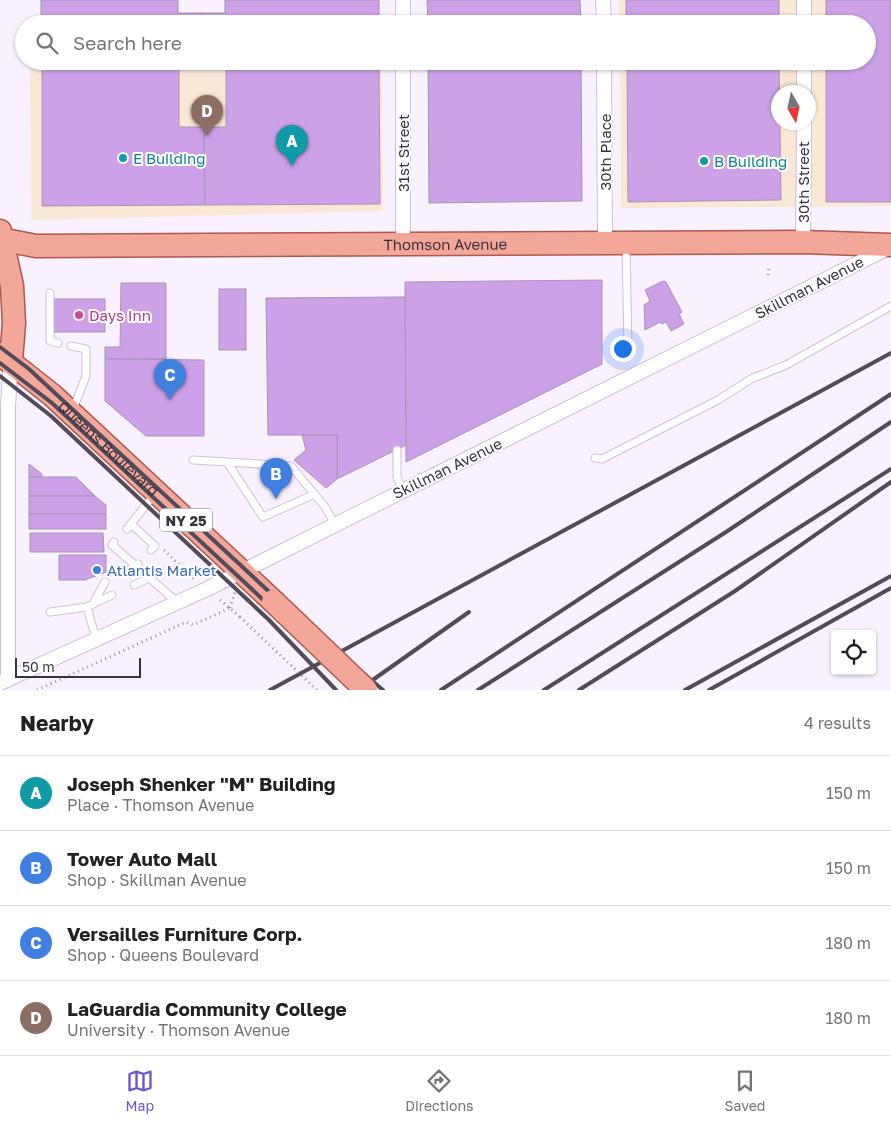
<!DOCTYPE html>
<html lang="en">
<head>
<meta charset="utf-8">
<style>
	:root { --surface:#fff; --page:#f2f2f2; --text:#202124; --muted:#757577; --line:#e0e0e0; --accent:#6b55cf }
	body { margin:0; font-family:"Golos Text",sans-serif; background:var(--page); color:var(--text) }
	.controls { position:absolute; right:15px; bottom:15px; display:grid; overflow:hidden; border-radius:5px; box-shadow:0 1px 4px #0004 }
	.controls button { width:45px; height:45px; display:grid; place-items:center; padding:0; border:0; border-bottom:1px solid var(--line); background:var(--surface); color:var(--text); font:25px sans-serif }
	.compass { position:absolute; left:771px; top:85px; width:45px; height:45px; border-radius:50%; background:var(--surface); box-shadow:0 1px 4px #0004; rotate:171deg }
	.scale { position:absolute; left:15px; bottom:12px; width:126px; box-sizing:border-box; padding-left:5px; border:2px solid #3a333f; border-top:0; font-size:14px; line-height:18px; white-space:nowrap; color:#3a333f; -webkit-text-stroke:4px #fff; paint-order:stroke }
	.you { position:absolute; left:622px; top:348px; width:18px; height:18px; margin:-12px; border:4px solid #fff; border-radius:50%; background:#1a73e8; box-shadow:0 0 0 8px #1a73e833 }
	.badge { display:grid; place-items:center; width:32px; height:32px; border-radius:50%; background:var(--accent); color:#fff; font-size:16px; font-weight:700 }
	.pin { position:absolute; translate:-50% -41px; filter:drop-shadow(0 1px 2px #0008) }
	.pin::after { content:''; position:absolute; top:26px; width:18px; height:15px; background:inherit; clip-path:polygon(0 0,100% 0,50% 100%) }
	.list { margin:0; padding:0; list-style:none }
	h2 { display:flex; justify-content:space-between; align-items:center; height:65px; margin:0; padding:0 20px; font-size:21px }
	h2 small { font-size:16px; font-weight:400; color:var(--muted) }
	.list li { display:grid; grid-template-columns:32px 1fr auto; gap:15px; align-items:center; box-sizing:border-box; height:75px; padding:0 20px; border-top:1px solid var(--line) }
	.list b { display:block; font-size:19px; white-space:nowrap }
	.list p { margin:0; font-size:16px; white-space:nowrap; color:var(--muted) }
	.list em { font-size:16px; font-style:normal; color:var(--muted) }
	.icon { flex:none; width:28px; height:28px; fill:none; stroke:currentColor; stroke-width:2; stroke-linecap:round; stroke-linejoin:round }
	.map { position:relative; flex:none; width:891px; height:690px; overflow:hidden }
	.search { position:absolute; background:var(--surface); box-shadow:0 1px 4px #0004; left:15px; right:15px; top:15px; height:55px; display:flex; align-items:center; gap:12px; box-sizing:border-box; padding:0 18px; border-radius:28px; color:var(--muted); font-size:19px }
	.sheet { height:365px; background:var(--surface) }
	nav { display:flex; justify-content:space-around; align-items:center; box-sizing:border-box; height:70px; border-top:1px solid var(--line); background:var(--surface); font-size:14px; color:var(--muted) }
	nav a { display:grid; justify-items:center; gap:2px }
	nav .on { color:var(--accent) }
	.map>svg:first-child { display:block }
	.education { fill:#f9e8d6; fill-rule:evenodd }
	.building { fill:#cda1e7; stroke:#a795b3 }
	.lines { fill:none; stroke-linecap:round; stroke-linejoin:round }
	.lane-casing { stroke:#d1bedd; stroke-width:9 }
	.street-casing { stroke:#d1bedd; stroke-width:16 }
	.primary-casing { stroke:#ad594d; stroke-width:25 }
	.path { stroke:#968e9b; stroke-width:3; stroke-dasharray:1 4; stroke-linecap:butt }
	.lane { stroke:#fff; stroke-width:7 }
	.street { stroke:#fff; stroke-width:14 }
	.primary { stroke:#f3a799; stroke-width:22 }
	.rail { stroke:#534c58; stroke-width:4 }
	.primary-bridge-casing { stroke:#ad594d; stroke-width:25; stroke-linecap:butt }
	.path-bridge { stroke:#968e9b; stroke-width:3; stroke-dasharray:1 4; stroke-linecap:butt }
	.primary-bridge { stroke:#f3a799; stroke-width:22 }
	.culture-dot { fill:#0f9aa8; stroke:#fff; stroke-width:2 }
	.hotel-dot { fill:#d1479c; stroke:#fff; stroke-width:2 }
	.shop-dot { fill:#3f7fe0; stroke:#fff; stroke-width:2 }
	.labels { text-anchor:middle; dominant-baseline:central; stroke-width:4; stroke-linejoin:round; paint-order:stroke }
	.shield { fill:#fff; stroke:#757079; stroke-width:1 }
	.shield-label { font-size:14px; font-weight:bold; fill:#3a333f }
	.street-label { font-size:15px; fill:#3a333f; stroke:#fff }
	.culture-label { font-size:15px; fill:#0d838f; stroke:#fff; text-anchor:start }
	.hotel-label { font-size:15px; fill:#b23c85; stroke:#fff; text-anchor:start }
	.shop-label { font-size:15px; fill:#366cbe; stroke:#fff; text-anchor:start }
</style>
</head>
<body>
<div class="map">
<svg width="891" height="690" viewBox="0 0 891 690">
	<rect width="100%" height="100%" fill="#f9f1fe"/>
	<!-- education -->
	<g class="education">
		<path d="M619,0H891V206L621,208L620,61H867V24H619ZM778,92H808V122H778Z"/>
		<path d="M30,61H382L383,211L31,220Z"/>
	</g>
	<!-- building -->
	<g class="building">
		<path d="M41,0H178V13H202V24H41Z"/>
		<path d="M225,0H379V24H202V13H225Z"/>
		<path d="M427,0H580L581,24H428Z"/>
		<rect x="626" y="0" width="153" height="24"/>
		<path d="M826,0H891V202H826V61H867V24H826Z"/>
		<path d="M42,61H179V127H204L205,205L42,206Z"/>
		<path d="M226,61H379L380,204L205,205L204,127H226Z"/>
		<path d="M428,61H581L582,201L429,203Z"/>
		<path d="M627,61H779L781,200L628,202Z"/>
		<path d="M602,280V364L406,462L405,282Z"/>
		<path d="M663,281L666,282L682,312L679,314L684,324L671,331L666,322L662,324L660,322L645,330L644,305L650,301L645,290Z"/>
		<path d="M121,283H166V359H105V347H120Z"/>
		<rect x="219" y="289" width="27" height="61"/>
		<path d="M405,297L406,445L337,479V435H268L266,298Z"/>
		<rect x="54" y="299" width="51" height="33"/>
		<path d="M105,359L204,360V436H146L105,401Z"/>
		<path d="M302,435H337V479L326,488L294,460L306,450Z"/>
		<path d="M29,464L42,474V477H29Z"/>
		<path d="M29,477H76L95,496H29Z"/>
		<path d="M29,496H95L106,505V514H29Z"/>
		<rect x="29" y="514" width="77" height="15"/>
		<path d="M30,533H103L104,552H30Z"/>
		<path d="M59,555H106V572L85,580H59Z"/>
	</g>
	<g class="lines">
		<defs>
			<g id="lane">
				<path d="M626,246L628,348"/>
				<path d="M50,293V341L58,343"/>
				<path d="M71,346L86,349V376L73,409"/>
				<path d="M397,450V477L402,490"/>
				<path d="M595,458L602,459L718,400L751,379L786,365L891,306"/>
				<path d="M193,460L291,466L325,507L335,524"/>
				<path d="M227,462L263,517L315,494"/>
				<path d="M131,524L155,546L151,550"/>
				<path d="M127,529L154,495"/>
				<path d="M114,542L112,545L177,602"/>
				<path d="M127,571L138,564"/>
				<path d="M134,585L149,578"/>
				<path d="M94,602L105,582"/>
				<path d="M50,612L87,607"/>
				<path d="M96,639L87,607L112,595"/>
			</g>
			<g id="street">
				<path d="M403,0V24"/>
				<path d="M603,0L604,24"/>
				<path d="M804,0V24"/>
				<path d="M403,61V245"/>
				<path d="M604,61L605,243"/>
				<path d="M804,61V92"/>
				<path d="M803,242L804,122"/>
				<path d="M8,679V406L11,361"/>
				<path d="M0,683L207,589L888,248"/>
			</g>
			<g id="primary">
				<path d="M0,231L12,286L14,323L11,361"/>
				<path id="s1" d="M0,239L36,246L803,242L891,245"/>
				<path id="s2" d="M0,354L52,395L273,601"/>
			</g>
		</defs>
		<!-- lane casing -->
		<use href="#lane" class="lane-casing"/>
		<!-- street casing -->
		<use href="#street" class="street-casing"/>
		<!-- primary casing -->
		<use href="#primary" class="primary-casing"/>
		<!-- path -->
		<g class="path">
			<path d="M768,275L769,266"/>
			<path d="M164,550L195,580"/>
			<path d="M220,600L240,617"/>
			<path d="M230,608L235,592"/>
			<path d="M37,690L186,622L193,625L230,608"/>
		</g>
		<!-- lane -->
		<use href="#lane" class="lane"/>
		<!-- street -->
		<use href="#street" class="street"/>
		<!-- primary -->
		<use href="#primary" class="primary"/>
		<!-- rail -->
		<g class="rail">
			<path d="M0,347L29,369L292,613L383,690"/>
			<path d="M0,363L52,403L360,690"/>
			<path d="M0,376L51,416L269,620L336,690"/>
			<path d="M367,684L469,612"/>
			<path d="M270,690L891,353"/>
			<path d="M441,690L891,394"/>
			<path d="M478,690L726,532L891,422"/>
			<path d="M544,690L891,469"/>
			<path d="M579,690L735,591L891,482"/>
			<path d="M685,690L891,576"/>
			<path d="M709,690L891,588"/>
		</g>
		<defs>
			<path id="primary-bridge" d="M273,601L366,690"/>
		</defs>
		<!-- primary-bridge casing -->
		<use href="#primary-bridge" class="primary-bridge-casing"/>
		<!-- path-bridge -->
		<path class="path-bridge" d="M240,617L317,690"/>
		<!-- primary-bridge -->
		<use href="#primary-bridge" class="primary-bridge"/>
	</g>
	<!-- markers -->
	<g class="culture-dot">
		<circle cx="123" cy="158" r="5"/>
		<circle cx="704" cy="161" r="5"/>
	</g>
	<circle class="hotel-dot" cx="79" cy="315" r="5"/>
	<circle class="shop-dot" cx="97" cy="570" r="5"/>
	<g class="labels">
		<!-- shield labels -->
		<rect class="shield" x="160" y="508.5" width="52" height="23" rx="4"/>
		<g class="shield-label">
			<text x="186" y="520">NY 25</text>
		</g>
		<!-- street labels -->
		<g class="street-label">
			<text transform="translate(605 152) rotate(-90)">30th Place</text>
			<text transform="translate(403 153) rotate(-90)">31st Street</text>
			<text transform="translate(803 182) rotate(-90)">30th Street</text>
			<text stroke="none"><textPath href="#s1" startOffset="446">Thomson Avenue</textPath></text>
			<text transform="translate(809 287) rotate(-27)">Skillman Avenue</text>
			<text stroke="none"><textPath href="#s2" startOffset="144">Queens Boulevard</textPath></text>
			<text transform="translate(447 468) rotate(-26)">Skillman Avenue</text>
		</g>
		<!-- culture labels -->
		<g class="culture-label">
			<text x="133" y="158">E Building</text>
			<text x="714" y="161">B Building</text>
		</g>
		<!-- hotel labels -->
		<g class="hotel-label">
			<text x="89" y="315">Days Inn</text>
		</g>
		<!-- shop labels -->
		<g class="shop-label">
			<text x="107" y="570">Atlantis Market</text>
		</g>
	</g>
</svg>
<div class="controls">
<button><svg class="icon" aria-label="locate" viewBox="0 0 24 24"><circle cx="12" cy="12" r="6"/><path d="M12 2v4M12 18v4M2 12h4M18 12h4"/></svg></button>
</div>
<svg class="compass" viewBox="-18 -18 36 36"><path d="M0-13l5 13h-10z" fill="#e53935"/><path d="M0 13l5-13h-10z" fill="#757577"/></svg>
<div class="scale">50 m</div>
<div class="you"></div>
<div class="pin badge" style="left:292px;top:166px;background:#0f9aa8">A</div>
<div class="pin badge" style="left:276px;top:499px;background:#3f7fe0">B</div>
<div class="pin badge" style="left:170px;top:400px;background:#3f7fe0">C</div>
<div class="pin badge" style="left:207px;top:136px;background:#8d6e63">D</div>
<div class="search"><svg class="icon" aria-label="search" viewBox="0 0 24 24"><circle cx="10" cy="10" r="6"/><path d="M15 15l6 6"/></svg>Search here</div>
</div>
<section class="sheet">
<h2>Nearby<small>4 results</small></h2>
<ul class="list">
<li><span class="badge" style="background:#0f9aa8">A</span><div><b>Joseph Shenker &quot;M&quot; Building</b><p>Place · Thomson Avenue</p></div><em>150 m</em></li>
<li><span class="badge" style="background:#3f7fe0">B</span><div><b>Tower Auto Mall</b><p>Shop · Skillman Avenue</p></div><em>150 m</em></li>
<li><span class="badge" style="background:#3f7fe0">C</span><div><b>Versailles Furniture Corp.</b><p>Shop · Queens Boulevard</p></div><em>180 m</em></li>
<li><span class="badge" style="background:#8d6e63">D</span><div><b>LaGuardia Community College</b><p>University · Thomson Avenue</p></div><em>180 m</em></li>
</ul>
</section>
<nav>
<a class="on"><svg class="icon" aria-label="map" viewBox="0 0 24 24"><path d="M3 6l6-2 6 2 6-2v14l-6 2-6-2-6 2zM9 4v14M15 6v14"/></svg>Map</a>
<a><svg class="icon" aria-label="directions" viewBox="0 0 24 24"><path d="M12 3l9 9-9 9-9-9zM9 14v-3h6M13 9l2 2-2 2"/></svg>Directions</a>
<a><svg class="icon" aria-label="saved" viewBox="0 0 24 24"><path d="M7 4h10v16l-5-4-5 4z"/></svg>Saved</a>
</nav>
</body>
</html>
